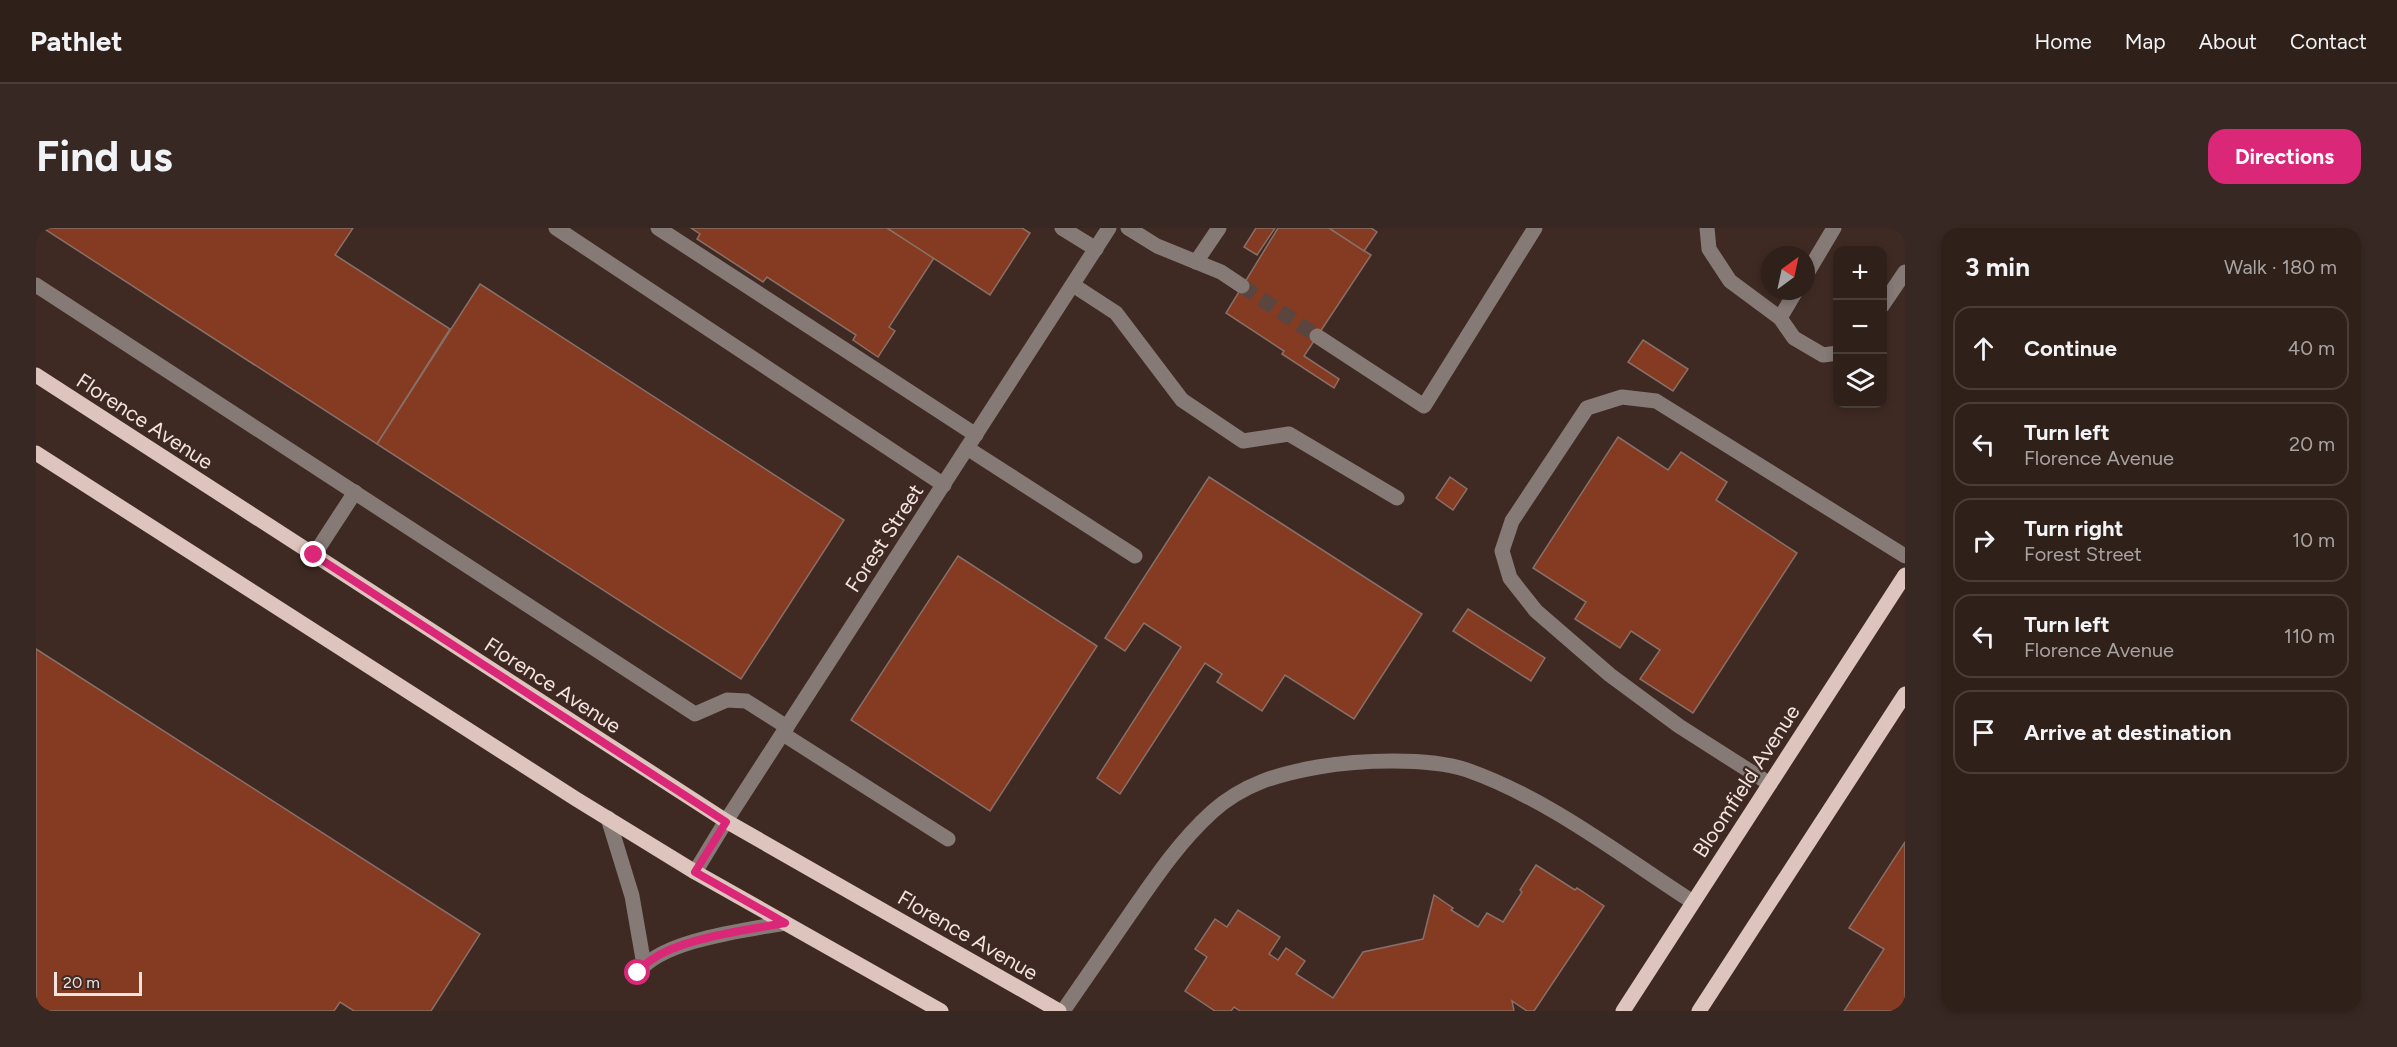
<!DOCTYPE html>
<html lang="en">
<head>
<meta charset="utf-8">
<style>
	:root { --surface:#2f201a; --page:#372823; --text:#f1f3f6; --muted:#a7a3a2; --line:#4a3e39; --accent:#db2777 }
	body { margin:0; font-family:Figtree,sans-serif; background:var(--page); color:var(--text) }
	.controls { position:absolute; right:18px; top:18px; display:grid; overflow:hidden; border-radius:12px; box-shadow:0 3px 9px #0003 }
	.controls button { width:54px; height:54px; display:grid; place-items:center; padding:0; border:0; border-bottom:2px solid var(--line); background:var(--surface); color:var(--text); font:30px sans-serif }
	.compass { position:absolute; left:1725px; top:18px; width:54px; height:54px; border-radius:50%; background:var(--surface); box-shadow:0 3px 9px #0003; rotate:33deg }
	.scale { position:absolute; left:18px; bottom:15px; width:88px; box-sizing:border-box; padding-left:6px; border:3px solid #f3e4e0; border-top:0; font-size:16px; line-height:21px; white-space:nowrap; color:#f3e4e0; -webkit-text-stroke:4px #3f2a23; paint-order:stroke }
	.stop { position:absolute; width:18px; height:18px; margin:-14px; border:4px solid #db2777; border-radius:50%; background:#fff }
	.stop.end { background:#db2777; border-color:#fff; box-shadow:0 2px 6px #0008 }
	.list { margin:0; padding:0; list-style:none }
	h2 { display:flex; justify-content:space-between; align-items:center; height:78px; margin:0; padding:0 24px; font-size:26px }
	h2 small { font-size:20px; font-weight:400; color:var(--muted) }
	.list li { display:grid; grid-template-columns:39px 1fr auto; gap:18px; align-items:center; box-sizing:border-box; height:84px; margin:0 12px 12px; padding:0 12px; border:2px solid var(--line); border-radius:18px }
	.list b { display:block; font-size:22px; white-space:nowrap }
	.list p { margin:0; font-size:20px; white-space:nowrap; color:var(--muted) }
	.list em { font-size:20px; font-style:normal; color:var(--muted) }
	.icon { flex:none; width:33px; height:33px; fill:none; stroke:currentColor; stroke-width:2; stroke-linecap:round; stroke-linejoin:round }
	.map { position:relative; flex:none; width:1869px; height:783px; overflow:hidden; border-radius:18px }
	header { display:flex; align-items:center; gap:36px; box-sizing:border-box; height:84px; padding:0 30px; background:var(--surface); border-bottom:2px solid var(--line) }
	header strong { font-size:28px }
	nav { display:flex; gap:33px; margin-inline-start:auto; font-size:21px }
	.intro { display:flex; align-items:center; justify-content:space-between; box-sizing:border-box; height:144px; padding:0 36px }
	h1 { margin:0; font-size:42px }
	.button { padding:15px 27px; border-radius:18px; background:var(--accent); color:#fff; font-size:21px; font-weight:700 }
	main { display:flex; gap:36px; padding:0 36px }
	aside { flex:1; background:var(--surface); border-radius:18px; box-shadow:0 3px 9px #0003 }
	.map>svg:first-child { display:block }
	.building { fill:#853a22; stroke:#886f67; stroke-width:1.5 }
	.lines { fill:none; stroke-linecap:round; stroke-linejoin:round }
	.minor-tunnel { stroke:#5a463f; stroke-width:15; stroke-dasharray:15 8; stroke-linecap:butt }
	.minor { stroke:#867a77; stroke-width:15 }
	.major { stroke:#ddc5be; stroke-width:15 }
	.route { stroke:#db2777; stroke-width:8 }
	.labels { text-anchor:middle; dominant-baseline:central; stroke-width:4.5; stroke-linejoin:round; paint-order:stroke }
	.street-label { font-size:21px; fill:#f3e4e0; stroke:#3f2a23 }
</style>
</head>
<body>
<header>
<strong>Pathlet</strong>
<nav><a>Home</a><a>Map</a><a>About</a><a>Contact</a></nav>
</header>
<div class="intro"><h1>Find us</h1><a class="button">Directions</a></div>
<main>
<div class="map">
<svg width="1869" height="783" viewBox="0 0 1869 783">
	<rect width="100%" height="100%" fill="#3f2a23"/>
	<!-- building -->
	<g class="building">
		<path d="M7,0H317L299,27L414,101L341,216Z"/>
		<path d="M655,0H851L898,30L853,99L859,103L842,129L817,112L820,107L731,49L727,54L661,11L664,6Z"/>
		<path d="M851,0H986L994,5L954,67Z"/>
		<path d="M1220,0H1239L1221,27L1208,19Z"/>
		<path d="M1242,0H1293L1335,27L1268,128L1303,151L1298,160L1246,126L1248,123L1190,85Z"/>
		<path d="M1293,0H1335L1341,4L1328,23Z"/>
		<path d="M444,56L808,292L705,451L341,216Z"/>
		<path d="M1607,112L1652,141L1637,163L1592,134Z"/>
		<path d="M1582,209L1632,242L1645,224L1691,254L1680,272L1761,325L1657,485L1604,451L1624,422L1595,403L1584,420L1539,391L1550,374L1497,340Z"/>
		<path d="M1173,249L1386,386L1318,491L1249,447L1226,483L1181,454L1186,446L1169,435L1084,566L1061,550L1145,419L1108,395L1089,423L1069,410Z"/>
		<path d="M1414,249L1431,261L1417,282L1400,270Z"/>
		<path d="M922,328L1061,418L954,583L815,492Z"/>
		<path d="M1432,381L1509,430L1495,453L1417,403Z"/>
		<path d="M0,421L444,706L395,783H318L304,774L298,783H0Z"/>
		<path d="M1869,614V783H1808L1848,721L1813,700Z"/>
		<path d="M1500,637L1539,662L1541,660L1568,678L1498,783H1491L1476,773L1478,783H1204L1198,779L1195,783H1179L1149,763L1171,729L1159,721L1179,691L1191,699L1202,682L1244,709L1233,726L1242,732L1250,720L1269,733L1260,746L1297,770L1327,724L1387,711L1398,667L1417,680L1415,682L1442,699L1451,685L1467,694L1486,664L1484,662Z"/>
	</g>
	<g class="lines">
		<!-- minor-tunnel -->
		<path class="minor-tunnel" d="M1206,58L1281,108"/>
		<!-- minor -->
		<g class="minor">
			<path d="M520,0L908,257"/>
			<path d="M622,0L940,207"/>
			<path d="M1026,0L1060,21"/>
			<path d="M1092,0L1121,18L1185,44L1206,58"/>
			<path d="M1671,0L1673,21L1694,53L1744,90"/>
			<path d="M1160,34L1183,0"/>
			<path d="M1770,47L1798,0"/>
			<path d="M0,57L659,486L691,472L710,473L751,499"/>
			<path d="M1037,57L1080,85L1146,172L1207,213L1253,206L1361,270"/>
			<path d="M1760,63L1744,90L1758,110L1787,127L1802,125"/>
			<path d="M1846,78L1869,44"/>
			<path d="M1281,108L1388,178L1499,0"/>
			<path d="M931,220L1099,328"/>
			<path d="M278,327L319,264"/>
			<path d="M747,506L912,611"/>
			<path d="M1734,556L1643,498L1574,447L1500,383L1474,350L1466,323L1476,293L1551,180L1586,169L1620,173L1869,328"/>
			<path d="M572,590L596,668L608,737"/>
			<path d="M659,644L690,593L1073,0"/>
			<path d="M602,745C624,712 711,702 749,695"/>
			<path d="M1027,783C1049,751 1072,718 1094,686C1119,650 1143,614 1176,584C1207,556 1242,546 1282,539C1322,532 1392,529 1431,542C1513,571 1584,627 1657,674"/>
		</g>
		<!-- major -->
		<g class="major">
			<path d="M0,147L690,593L1023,783"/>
			<path d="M0,225L540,571L659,644L905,783"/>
			<path d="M1587,783L1869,347"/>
			<path d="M1663,783L1869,466"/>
		</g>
	</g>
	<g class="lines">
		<!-- route -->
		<path class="route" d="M278,327L690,594L659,644L749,695C711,702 623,712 602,745"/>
	</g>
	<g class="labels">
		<!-- street labels -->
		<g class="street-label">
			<text transform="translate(109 193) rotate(33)">Florence Avenue</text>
			<text transform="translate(848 310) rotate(-57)">Forest Street</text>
			<text transform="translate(517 457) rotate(33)">Florence Avenue</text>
			<text transform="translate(1710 553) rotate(-57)">Bloomfield Avenue</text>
			<text transform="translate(932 707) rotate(30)">Florence Avenue</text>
		</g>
	</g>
</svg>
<div class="controls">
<button>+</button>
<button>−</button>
<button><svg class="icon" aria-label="layers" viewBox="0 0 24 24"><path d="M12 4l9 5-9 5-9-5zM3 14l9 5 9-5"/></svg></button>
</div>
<svg class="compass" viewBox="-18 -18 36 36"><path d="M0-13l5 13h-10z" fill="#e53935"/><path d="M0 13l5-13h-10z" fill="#a7a3a2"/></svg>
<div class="scale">20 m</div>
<div class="stop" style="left:602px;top:745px"></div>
<div class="stop end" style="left:278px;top:327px"></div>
</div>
<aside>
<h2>3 min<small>Walk · 180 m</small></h2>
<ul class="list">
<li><svg class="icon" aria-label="ahead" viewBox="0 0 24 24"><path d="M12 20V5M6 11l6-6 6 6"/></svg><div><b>Continue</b></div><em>40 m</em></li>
<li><svg class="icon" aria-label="left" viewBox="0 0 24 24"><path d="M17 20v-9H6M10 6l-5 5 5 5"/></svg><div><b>Turn left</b><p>Florence Avenue</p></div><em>20 m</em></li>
<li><svg class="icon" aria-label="right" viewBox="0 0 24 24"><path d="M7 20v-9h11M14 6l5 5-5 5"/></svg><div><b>Turn right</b><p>Forest Street</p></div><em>10 m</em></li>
<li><svg class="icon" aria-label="left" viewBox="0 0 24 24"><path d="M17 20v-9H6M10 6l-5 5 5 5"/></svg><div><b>Turn left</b><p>Florence Avenue</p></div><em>110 m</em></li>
<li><svg class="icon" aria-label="arrive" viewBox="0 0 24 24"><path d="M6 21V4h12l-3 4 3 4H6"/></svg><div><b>Arrive at destination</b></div></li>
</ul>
</aside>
</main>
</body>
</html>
